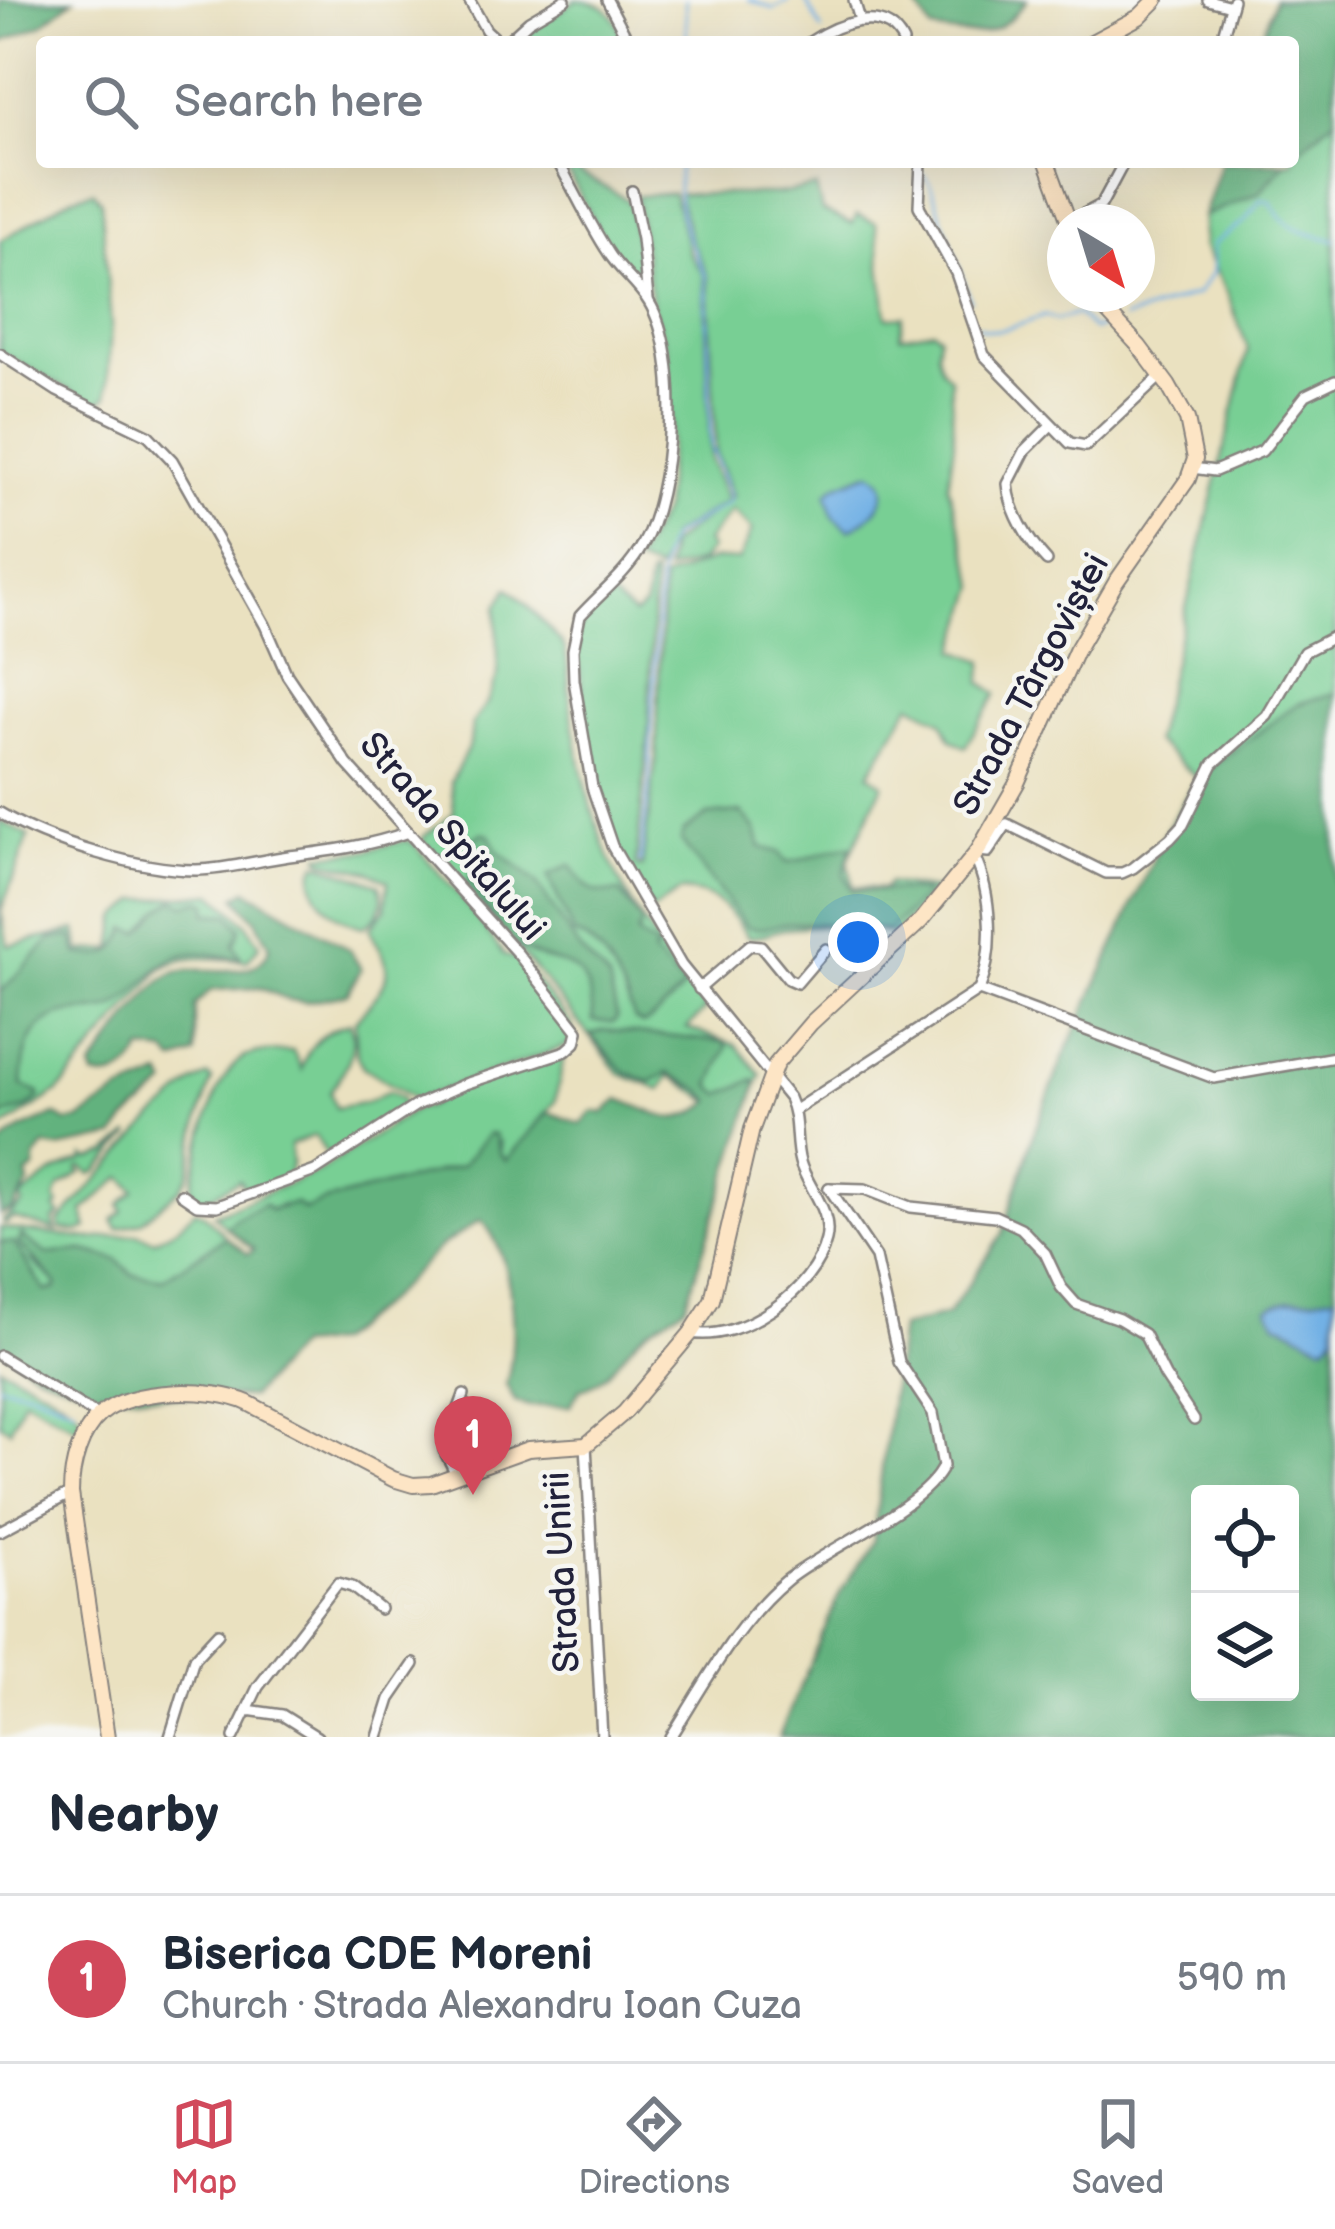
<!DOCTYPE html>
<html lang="en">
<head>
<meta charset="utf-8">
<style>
	:root { --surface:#fff; --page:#f2f2f3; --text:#1f2937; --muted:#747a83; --line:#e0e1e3; --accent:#d1495b }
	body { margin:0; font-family:"Balsamiq Sans",sans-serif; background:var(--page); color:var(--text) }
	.controls { position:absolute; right:36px; bottom:36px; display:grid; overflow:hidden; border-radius:12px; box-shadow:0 12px 48px #0002 }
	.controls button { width:108px; height:108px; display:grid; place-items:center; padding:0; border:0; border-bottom:3px solid var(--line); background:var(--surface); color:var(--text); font:60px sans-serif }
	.compass { position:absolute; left:1047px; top:204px; width:108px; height:108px; border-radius:50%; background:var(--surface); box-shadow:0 12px 48px #0002; rotate:142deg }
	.you { position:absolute; left:858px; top:942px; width:42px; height:42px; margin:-30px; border:9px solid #fff; border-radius:50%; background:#1a73e8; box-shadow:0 0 0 18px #1a73e833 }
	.badge { display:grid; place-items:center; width:78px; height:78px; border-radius:50%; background:var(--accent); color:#fff; font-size:39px; font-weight:700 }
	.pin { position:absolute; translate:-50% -99px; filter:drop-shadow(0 3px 6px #0008) }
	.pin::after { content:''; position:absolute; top:63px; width:42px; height:36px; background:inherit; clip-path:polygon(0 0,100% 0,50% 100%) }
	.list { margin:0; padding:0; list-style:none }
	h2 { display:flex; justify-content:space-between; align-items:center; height:156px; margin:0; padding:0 48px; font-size:51px }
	h2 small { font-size:39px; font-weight:400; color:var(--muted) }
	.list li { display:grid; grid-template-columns:78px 1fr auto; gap:36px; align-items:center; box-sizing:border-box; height:168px; padding:0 48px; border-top:3px solid var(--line) }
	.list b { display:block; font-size:45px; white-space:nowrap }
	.list p { margin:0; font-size:39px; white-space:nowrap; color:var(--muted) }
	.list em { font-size:39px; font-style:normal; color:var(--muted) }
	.icon { flex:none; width:66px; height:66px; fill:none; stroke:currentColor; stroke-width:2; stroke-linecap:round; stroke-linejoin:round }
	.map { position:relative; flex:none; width:1335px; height:1737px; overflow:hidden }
	.search { position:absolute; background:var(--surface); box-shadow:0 12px 48px #0002; left:36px; right:36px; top:36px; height:132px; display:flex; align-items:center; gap:30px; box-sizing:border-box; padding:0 42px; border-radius:12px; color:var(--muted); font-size:45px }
	.sheet { height:324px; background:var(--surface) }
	nav { display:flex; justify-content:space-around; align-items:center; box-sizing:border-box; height:168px; border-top:3px solid var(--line); background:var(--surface); font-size:33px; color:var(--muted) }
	nav a { display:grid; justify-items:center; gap:6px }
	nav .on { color:var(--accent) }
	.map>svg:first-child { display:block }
	.green { fill:#78cf94; stroke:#4d7868; stroke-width:3 }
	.forest { fill:#62b27e; stroke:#426a5c; stroke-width:3; fill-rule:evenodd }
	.water { fill:#72b1e5; stroke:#4a6a90; stroke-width:3 }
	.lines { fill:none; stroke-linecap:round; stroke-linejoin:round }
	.stream { stroke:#72b1e5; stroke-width:3 }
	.street-casing { stroke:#86827e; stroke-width:14 }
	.secondary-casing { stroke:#86827e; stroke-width:18 }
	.street { stroke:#fff; stroke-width:9 }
	.secondary { stroke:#fde5c5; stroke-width:14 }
	.labels { text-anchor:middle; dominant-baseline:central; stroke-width:9; stroke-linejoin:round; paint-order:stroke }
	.street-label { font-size:36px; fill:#22223b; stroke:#f6f6f2 }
</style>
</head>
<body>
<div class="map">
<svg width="1335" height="1737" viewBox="0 0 1335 1737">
	<rect width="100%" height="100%" fill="#f6f6f2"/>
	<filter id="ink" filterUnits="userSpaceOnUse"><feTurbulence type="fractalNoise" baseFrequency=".00833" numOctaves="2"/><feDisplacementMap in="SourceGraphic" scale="24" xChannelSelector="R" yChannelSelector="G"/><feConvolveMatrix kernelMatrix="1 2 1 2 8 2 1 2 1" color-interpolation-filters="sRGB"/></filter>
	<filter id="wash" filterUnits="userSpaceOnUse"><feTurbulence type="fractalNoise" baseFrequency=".004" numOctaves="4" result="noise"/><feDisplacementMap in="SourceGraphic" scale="48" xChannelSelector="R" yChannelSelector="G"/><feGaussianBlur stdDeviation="2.7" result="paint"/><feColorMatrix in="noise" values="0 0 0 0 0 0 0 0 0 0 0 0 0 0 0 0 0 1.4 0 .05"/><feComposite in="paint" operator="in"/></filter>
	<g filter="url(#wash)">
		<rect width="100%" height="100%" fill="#eae1c0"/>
		<!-- green -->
		<g class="green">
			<path d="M576,0C606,2 616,13 624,42H514Z"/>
			<path d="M1335,118V693L1297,704L1197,778L1154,741L1248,349L1227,292L1203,246V216L1259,193L1286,162H1293V155Z"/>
			<path d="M568,167L626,199L630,205L640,274L638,281L612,255L566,169Z"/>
			<path d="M816,187L822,211L852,224L857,215L876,223L887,317L903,316L900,336L933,330L939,335L937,352L941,368L950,378L954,443L948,486L977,586L956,650L984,661L981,682L997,694L965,747L951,739L942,721L911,704L869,774L883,784L848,860L853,887L884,889L889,883L936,890L894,935C866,927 805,923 776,931C765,934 760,937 748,937C729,909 715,892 680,891L652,911L620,856L598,797L585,714L576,643L583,618L606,593L634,615L645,607L649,576L654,575L648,741L636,865L642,868L656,758L663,579L715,559L739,560L752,530L732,510L706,542L711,549L701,562L666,571L670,545L733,497L716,454L708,276L692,243L678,194H778Z"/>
			<path d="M93,191L101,201L111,324L107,397L95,404L0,352V241L71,198Z"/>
			<path d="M673,193L689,253L704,275L710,459L727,501L671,536L658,571L635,563L663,510L671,427L667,349L652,305L636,196Z"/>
			<path d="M508,588C514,590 562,642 564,647C569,662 568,686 570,702C577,750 587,800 604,845C623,900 670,964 706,1009L687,1028L736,1045L761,1075L757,1085L754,1080L711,1102L670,1075L661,1090L620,1074L539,974L423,841V837L454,813L451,782L470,744L472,724L487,703L498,675L497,606Z"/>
			<path d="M0,821L29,836L1,911L8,946L76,930L80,951L113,949L118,918L138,900L213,893L246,923L260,945L247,961C218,959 186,952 161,969L58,1092L0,1130Z"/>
			<path d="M406,840L413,843L466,903L504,955L518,959L571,1024L574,1035L567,1046L416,1100L363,1067L357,1056L355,1021C370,1001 396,985 383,954C379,945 373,938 370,929L385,909L388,881L370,872L323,861L320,855L369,850Z"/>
			<path d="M317,863L379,884C386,902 380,918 363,927C336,922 300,891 317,863Z"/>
			<path d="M350,1023C359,1050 345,1070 330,1092L336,1108L367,1102L389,1091L401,1098L404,1106L329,1159L315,1135L290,1145L292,1163L287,1178L248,1192L239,1180L203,1201L194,1196L191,1188C199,1155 212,1073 245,1057C259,1051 278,1051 293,1051L302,1069C307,1046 324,1029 350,1023Z"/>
			<path d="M564,1056L555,1102L506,1160L500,1154V1142L462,1166L322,1202L312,1210L282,1205L270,1210L264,1204L235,1218L226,1227L214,1214L318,1172L417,1108L427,1107L458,1089Z"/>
			<path d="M208,1076L212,1079L199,1119L189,1175L180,1189L141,1222L118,1229L113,1220L123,1211L120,1205L135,1190L122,1177L83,1211L88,1228L78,1232L60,1229L59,1222L153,1119L193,1083Z"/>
			<path d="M131,1134L98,1171L91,1174L82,1167L78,1169L81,1173L59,1188L55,1199L59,1205L55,1209L60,1214L53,1221L56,1231L13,1218L5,1224L3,1221L23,1204L20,1199C42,1180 54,1169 84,1160V1156L90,1159L108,1153Z"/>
			<path d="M195,1210L205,1215L226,1237L163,1279L132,1274L117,1260L84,1251L47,1254L32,1261L57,1284L55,1289L45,1291L15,1244L0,1242V1228L90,1239L137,1234L154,1240L178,1227Z"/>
			<path d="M0,1366C20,1378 71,1400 81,1417L80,1429L24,1398L10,1430L0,1424Z"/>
		</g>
		<!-- forest -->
		<g class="forest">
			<path d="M0,0H73L41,25L0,43Z"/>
			<path d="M913,0H1027C998,39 977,38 932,30Z"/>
			<path d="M1274,0H1335V118L1293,155V42H1260Z"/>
			<path d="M1221,162H1286L1259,193L1203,216Z"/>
			<path d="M1335,693V1737H779L840,1593L873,1540L900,1328L948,1314L1003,1233L1033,1135L1062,1061L1166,831L1197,778L1297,704ZM1200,1494H1290V1692H1200Z"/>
			<path d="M741,812L756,830L761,847L779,852L786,862C811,861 826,848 851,846L844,874L852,890C877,892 900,889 925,892L923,897L888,931C857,924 824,923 792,923C775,923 762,933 746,926L681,841L683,832L708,815Z"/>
			<path d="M482,833L489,834L498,851L536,882L580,950L609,980L617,1018L613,1023L593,1021C590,945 552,975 515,943C496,926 483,902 468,882L473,869L470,841Z"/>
			<path d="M570,865C588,888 587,896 620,892L642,922L637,935L657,949L653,954L685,987C672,998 658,1018 643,1024L635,1020C624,990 606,945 574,934L548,876Z"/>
			<path d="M247,890L349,949L361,969L347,994L306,1002L289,1000L261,988L211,990L195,1005V1055L174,1062L167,1053L143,1050C131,1070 118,1081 94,1077L91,1068C111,1046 147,987 170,975C199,959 258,988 270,946L256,920L236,897Z"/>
			<path d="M175,900L185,905L201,900L208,903L207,913L229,914L241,929L234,945L241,958C226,958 209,952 195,953C160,954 145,988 119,1004C105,1013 89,1010 74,1012C31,1017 23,1049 22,1086L39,1093V1098L27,1108L0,1117V993L51,939L73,936L77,954C105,958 117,956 127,928L140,932L159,910Z"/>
			<path d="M604,1030L725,1042L727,1047L711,1085L721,1094L753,1080L757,1085L686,1304C673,1316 659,1321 645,1332C622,1348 609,1384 580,1389L570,1406H530L515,1402L506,1384C519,1342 514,1253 481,1220L441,1246L388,1299L334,1343L297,1346L251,1397C170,1394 63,1407 0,1347V1242L14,1243L45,1291L55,1289L57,1284L19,1243L21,1235L47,1254L84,1251L117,1260L132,1274L163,1279L226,1237L248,1254L254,1250L226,1227L235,1218L264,1204L270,1210L296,1203L304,1210L322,1202L461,1166L488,1134L495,1135L500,1154L506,1160L548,1112L581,1124L593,1111L604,1113L619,1099C659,1113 674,1132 712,1101L701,1090L668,1073L650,1082L624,1071L590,1035Z"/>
			<path d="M162,1076L167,1085L127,1120L115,1137L58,1148L45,1146L35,1158V1169L27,1175L29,1184L12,1210L0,1215V1146C16,1129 34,1123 56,1115L67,1122L79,1120L119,1093Z"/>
		</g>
		<!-- water -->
		<g class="water">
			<path d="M871,472C903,490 870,520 849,530L833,516L827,494L835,486Z"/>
			<path d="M1327,1296H1335V1333L1325,1345C1305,1340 1297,1327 1276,1323L1268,1308C1286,1296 1305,1301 1327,1296Z"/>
		</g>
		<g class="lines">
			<!-- stream -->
			<g class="stream">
				<path d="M685,0L687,42"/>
				<path d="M749,0L774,9L789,0"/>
				<path d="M805,0L822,30"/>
				<path d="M924,175L930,183L970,300"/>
				<path d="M1124,319L1197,294L1213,272V244L1244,222L1261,200L1270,201C1285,230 1305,234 1335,240"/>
				<path d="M978,326C997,338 1024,322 1045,316L1056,320L1077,314L1093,330L1110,323"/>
				<path d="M640,862L649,781L659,582L665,548L672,537L729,502L730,498L711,447L706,276C686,238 672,206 680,162"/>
				<path d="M0,1385L31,1391L74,1408"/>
			</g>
		</g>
	</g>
	<g filter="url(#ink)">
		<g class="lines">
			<defs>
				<g id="street">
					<path d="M469,0L486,30L499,42"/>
					<path d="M607,0L629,42"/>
					<path d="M854,0L860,20"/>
					<path d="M1208,0L1231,6"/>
					<path d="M506,42L529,21L565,0"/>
					<path d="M810,42C835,25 885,4 903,42"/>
					<path d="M1221,42L1233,0"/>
					<path d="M558,162C575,192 589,223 608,252C619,270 638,284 649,302C682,356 673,493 642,546C627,573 601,593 580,616L573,650L574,680L592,787L612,846L681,965L789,1098C799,1119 794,1141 800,1162C807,1187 833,1211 826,1240C814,1291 742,1342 691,1333"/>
					<path d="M921,162L919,206L956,273L984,355L1070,443L1086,446L1162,375"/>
					<path d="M632,191L642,239L648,299"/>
					<path d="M1069,222L1101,205L1124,162"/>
					<path d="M0,354L57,391L148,435L172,460L265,625L287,675L347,764L518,954L578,1031L575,1043L566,1051L465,1084L415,1106L315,1171L217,1206L197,1205L181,1194"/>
					<path d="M1192,468L1215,471L1262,451L1306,395L1335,381"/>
					<path d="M1047,561C1028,541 1010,511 1008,484L1025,451L1051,425"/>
					<path d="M0,813C48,842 140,870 196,870C227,870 259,860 289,856C330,851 369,846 408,832"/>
					<path d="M978,851L988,852L1007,824L1106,873H1122L1133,868L1170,839L1183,825L1213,764L1267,716L1304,652L1335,636"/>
					<path d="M699,989L750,945L761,946L788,979L797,983L826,949"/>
					<path d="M979,990L1214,1078L1335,1057"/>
					<path d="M795,1110L979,990C995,953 992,893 974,856"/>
					<path d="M829,1188L865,1189L911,1207L995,1216L1021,1228L1045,1253L1061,1287L1076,1304L1119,1319L1144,1334L1165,1376L1194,1420"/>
					<path d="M0,1356L98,1416"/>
					<path d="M586,1445L602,1737"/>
					<path d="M457,1476L444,1450L464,1395"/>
					<path d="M0,1531L71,1493"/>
					<path d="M247,1710L282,1715L317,1737"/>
					<path d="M170,1737L194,1659L218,1633"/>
					<path d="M234,1737L258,1687L338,1583L352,1587L380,1609"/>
					<path d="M378,1737L390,1699L414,1664"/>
					<path d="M671,1737C704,1685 738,1620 787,1580C825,1549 925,1507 943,1466L933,1413L899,1362L876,1257L829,1188"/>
				</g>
				<g id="secondary">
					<path d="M1092,42L1139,17L1156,0"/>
					<path d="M1047,162L1069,222"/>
					<path d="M107,1737L71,1493C71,1467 80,1432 101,1414C133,1387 212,1387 248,1403L393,1479L413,1485L431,1484L528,1449L586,1445L625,1412L691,1333L712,1300L752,1129L776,1064L811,1023L921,921L978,851L1017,783L1076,651L1116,582L1188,479L1195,459L1187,419L1168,385L1139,346L1091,294"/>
				</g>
			</defs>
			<!-- street casing -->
			<use href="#street" class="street-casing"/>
			<!-- secondary casing -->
			<use href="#secondary" class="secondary-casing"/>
			<!-- street -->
			<use href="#street" class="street"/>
			<!-- secondary -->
			<use href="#secondary" class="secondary"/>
		</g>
	</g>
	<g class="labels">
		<!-- street labels -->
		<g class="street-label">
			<text transform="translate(1032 685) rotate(-62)">Strada Târgoviștei</text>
			<text transform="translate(452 837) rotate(49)">Strada Spitalului</text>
			<text transform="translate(563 1572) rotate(-93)">Strada Unirii</text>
		</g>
	</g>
</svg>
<div class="controls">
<button><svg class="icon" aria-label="locate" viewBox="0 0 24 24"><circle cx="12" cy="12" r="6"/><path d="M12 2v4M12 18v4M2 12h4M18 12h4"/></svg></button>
<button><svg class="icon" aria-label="layers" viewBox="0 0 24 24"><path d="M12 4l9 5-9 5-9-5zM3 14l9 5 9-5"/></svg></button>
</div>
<svg class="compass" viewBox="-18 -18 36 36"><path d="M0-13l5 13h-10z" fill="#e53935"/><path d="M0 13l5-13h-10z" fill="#747a83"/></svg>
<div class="you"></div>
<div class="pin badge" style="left:473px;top:1495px">1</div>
<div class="search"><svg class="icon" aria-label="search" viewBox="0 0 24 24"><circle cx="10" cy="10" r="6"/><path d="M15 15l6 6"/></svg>Search here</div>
</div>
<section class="sheet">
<h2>Nearby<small></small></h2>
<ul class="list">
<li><span class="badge">1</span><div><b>Biserica CDE Moreni</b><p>Church · Strada Alexandru Ioan Cuza</p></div><em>590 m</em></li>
</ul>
</section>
<nav>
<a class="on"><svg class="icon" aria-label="map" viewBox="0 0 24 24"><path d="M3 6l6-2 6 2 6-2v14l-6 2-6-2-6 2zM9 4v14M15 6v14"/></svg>Map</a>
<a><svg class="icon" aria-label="directions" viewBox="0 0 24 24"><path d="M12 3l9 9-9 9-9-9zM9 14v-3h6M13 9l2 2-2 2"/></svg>Directions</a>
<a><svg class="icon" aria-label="saved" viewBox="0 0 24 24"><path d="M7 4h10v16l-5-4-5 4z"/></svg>Saved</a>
</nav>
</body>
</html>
